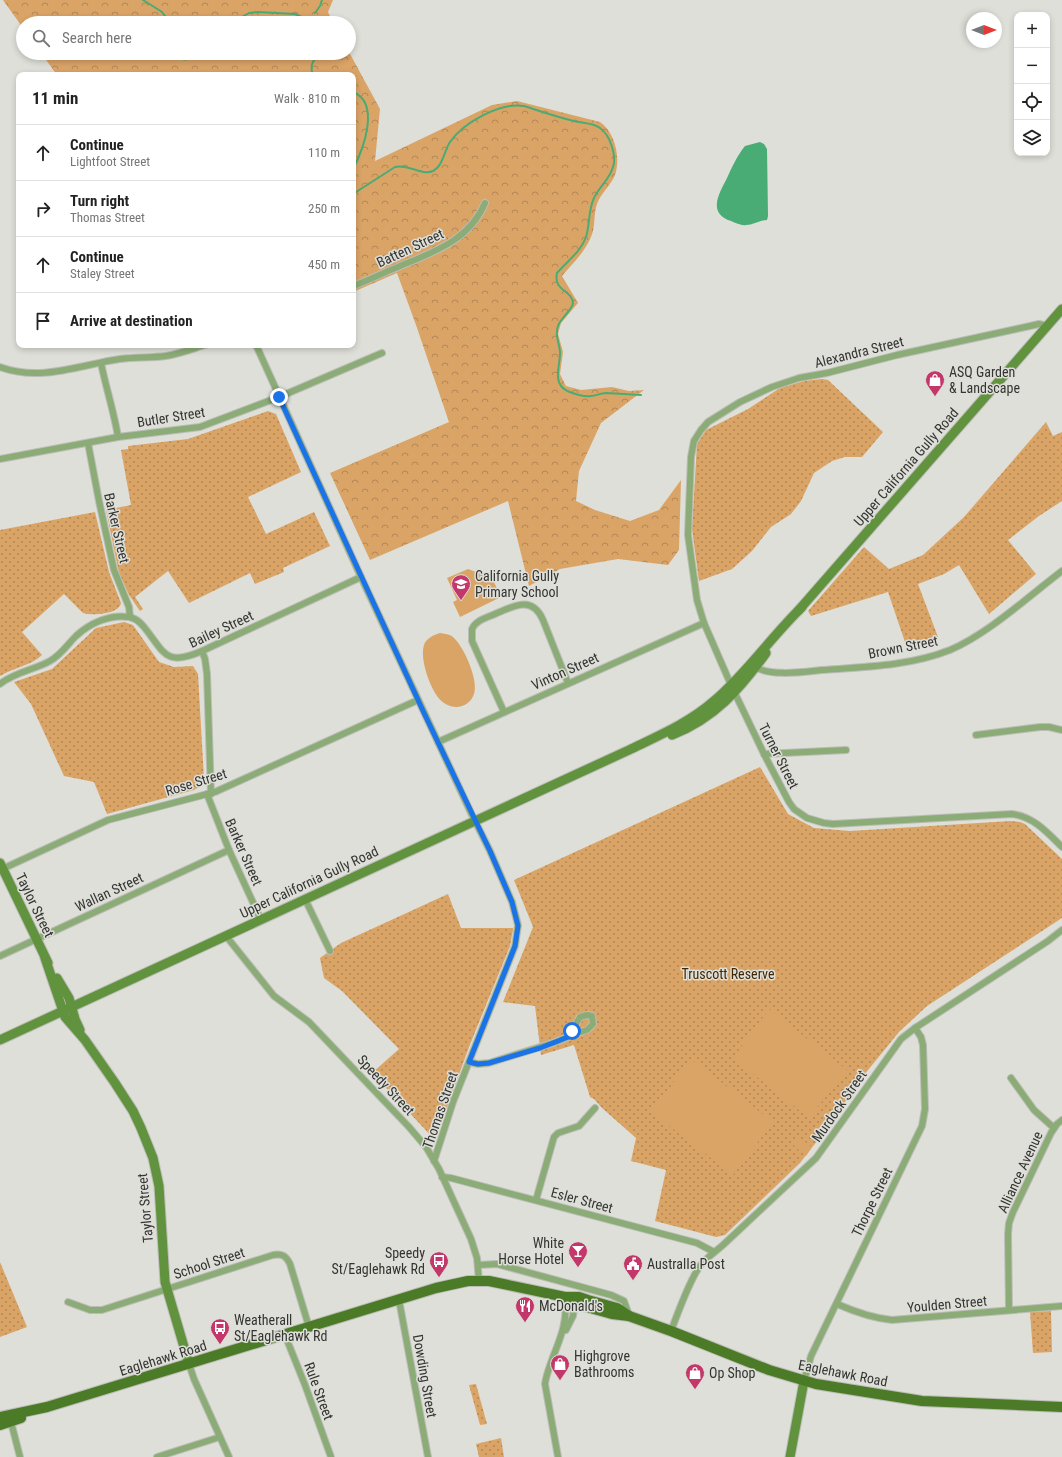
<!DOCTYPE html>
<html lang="en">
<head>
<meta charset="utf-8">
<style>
	:root { --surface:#fff; --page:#f6f6f6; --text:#222; --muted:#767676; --line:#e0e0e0 }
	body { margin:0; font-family:"Roboto Condensed",sans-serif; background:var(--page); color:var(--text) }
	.controls { position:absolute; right:12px; top:12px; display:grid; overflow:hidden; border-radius:8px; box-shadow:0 2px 6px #0003 }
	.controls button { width:36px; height:36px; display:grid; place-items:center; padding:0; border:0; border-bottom:1px solid var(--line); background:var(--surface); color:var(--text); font:20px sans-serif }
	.compass { position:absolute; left:966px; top:12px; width:36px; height:36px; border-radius:50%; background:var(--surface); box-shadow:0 2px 6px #0003; rotate:90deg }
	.stop { position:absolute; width:12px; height:12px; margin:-9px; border:3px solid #1a73e8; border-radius:50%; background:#fff }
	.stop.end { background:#1a73e8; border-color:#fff; box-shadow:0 1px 4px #0008 }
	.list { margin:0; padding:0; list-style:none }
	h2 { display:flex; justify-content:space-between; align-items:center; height:52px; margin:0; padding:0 16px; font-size:17px }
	h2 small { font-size:13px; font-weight:400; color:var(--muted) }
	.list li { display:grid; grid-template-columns:26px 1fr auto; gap:12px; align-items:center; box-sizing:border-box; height:56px; padding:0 16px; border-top:1px solid var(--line) }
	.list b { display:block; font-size:15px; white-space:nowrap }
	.list p { margin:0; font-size:13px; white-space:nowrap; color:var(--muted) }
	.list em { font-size:13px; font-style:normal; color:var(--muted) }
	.icon { flex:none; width:22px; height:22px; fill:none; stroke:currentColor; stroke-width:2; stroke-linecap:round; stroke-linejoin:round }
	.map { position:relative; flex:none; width:1062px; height:1457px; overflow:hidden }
	.search { position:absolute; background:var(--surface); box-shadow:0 2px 6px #0003; left:16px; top:16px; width:340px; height:44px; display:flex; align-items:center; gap:10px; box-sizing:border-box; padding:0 14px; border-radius:22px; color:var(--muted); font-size:15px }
	.panel { position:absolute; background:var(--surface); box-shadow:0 2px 6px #0003; left:16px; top:72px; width:340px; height:276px; border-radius:8px }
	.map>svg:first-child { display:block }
	.grass { fill:url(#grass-dots) }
	.forest { fill:url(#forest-crowns) }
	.pitch { fill:#dba467 }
	.water { fill:#49ac74 }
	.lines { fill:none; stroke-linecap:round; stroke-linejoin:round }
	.stream { stroke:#49ac74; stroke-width:2 }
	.street-casing { stroke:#bcbdb7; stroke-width:8 }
	.secondary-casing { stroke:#bcbdb7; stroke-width:11 }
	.primary-casing { stroke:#bcbdb7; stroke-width:12 }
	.street { stroke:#8bac76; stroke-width:6 }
	.secondary { stroke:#61923e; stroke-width:9 }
	.primary { stroke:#4c7b27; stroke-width:10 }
	.route { stroke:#1a73e8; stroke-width:5 }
	.labels { text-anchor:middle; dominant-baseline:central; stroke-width:3; stroke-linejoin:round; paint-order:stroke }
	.street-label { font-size:14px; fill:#343432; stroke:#dedfd8 }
	.poi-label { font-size:14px; fill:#343432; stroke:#dedfd8; text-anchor:start }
	.park-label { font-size:14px; fill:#412603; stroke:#dedfd8 }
</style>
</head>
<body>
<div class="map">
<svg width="1062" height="1457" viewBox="0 0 1062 1457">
	<defs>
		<pattern id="grass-dots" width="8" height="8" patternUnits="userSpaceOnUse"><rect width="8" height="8" fill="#dba467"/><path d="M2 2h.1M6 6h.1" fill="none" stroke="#b28655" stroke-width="1.8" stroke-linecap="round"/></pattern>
		<pattern id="forest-crowns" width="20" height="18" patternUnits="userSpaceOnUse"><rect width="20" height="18" fill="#dba467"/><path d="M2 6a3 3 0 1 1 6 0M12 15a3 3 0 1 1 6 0" fill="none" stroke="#b28655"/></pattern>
	</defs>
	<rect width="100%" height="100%" fill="#dedfd8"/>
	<!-- grass -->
	<g class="grass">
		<path d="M822,379L828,380L883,432L862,457H845L832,461L814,473L801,501L791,514L771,527L752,551L732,569L699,581L692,529L697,444L706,430L748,409L780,388L804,381Z"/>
		<path d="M268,411L276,414L301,472L248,497L266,534L314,512L330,546L283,568L284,572L255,584L250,573L189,603L168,571L135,597L143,609L140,611L129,595L119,573L106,510L131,505L121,450L128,449V446L188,439Z"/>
		<path d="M1046,422L1053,436L1062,432V501L1039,516L1008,540L1036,574L989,614L959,565L944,574L918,584L938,637L906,645L888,592L811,616L808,611L864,547L889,569L923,555L964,517Z"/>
		<path d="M95,512L109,572L121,603C119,614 93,616 83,613L64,594L22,632L42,655C32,665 13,668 0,676V530Z"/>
		<path d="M124,622L133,625L159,662L174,667L193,666L198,674L204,779L199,787L194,790L107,814L94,782L64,776L31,704L14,682L52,669L96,628Z"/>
		<path d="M760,767L788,814L814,828L850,831L1011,821L1020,822L1025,824L1062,859V918L927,1006L899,1032L864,1075L821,1136L800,1163L725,1235L716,1237L655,1221L666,1170L631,1161L636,1138L602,1108L594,1099L590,1097L574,1045L541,1055L535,1006L503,1002L533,927L514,880Z"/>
		<path d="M448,894L461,928H513V930L510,946L469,1047L435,1140L372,1073L399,1049L342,991L324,978L320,958L341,943Z"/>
		<path d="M0,1262L27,1327L0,1337Z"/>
		<path d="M1051,1311L1052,1352L1033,1353L1030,1312Z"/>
		<path d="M476,1384L487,1424L480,1425L469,1385Z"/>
		<path d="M501,1438L504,1457H479L476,1444Z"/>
	</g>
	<!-- forest -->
	<g class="forest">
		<path d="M3,0H333L328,12L333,23H23V28Z"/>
		<path d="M349,52L380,109L375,161L492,105L517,101L600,122C615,132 621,158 615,175C611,185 601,193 597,204C594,212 595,222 593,231C588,249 574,262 562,276L578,303L561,323L558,334L563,352L560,374L566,386L581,390L612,387L629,391L644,390L601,423L579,471L576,501L595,510L630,521L659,510L681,480L679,550L668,565L618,559L560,569L529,586L508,501L370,560L330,473L449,422L416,325L397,273L353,292V75H57L41,53Z"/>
	</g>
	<!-- pitch -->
	<g class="pitch">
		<path d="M468,569L492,578L501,597L460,617L453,602L457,600L447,578Z"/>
		<path d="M440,633C445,634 451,634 454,638C464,647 479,681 474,694C470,706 456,711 444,703C432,696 419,659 424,645C426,638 434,635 440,633Z"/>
		<path d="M769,1009L847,1070L809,1118L733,1058Z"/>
		<path d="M691,1059L773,1122L733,1175L651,1112Z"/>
		<path d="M800,1138L812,1147L806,1156L794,1146Z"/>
	</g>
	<!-- water -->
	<path class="water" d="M760,142L764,144L767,149L768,216L767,220C760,220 753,225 746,225C742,226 736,223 731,221C707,213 719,194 727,178C732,167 737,156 745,146Z"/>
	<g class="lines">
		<!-- stream -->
		<g class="stream">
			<path d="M143,0L162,12L170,23"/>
			<path d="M315,13L320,6L322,0"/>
			<path d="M231,23L249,13L258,12L295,14L315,23"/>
			<path d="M174,53C181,63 191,60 199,53"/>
			<path d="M313,75C309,65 313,60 321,53"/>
			<path d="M353,92C381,103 363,150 353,169"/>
			<path d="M353,194L395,167C409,164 422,176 433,171C443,166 444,151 450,142C463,123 500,102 524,106C540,111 557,117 574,121C582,123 594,123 600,128C610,135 617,156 613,167C610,179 599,187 594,198C588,211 590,224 586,237C581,252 567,261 557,273C553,291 572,290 573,303C573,309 560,319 558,326C554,336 560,343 560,353C560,360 558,367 558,374C557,388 567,392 579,395C583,396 587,397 591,396C596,396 600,393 606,393L641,395"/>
		</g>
		<defs>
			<g id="street">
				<path d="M353,286C369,280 383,273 398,267C433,252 469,241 485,203"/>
				<path d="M1047,326L1039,324L1030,326L897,355L827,373L799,378L772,387L740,402L708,422L701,430L694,441L691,457L688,535L697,600L704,623L731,685L764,754L789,802L794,809L807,818L824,823L833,824L1012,814C1034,817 1047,832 1062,847"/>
				<path d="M256,345L361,577L472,815L490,851L512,902L518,925L515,946L453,1102L434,1161"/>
				<path d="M101,363C106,388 114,412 118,437"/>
				<path d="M0,367C41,382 79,365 120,359C136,357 151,358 166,356C179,354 192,349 205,345"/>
				<path d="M88,443L99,501L114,570L129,607L130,617"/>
				<path d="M0,459L118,437L200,427L279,397L382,353"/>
				<path d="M202,651L205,659L207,674L211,794"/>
				<path d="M753,666C770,677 802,672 822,670C864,667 910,666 950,650C988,634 1029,596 1062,571"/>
				<path d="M0,684C15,672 34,670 50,661C61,655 68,644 76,636C90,623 110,614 129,617C136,618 140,622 144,627C165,653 165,667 202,651L361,577"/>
				<path d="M504,712L472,641V629C476,620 486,618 495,614C514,606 532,595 543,620L568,683"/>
				<path d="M976,735L1040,727H1049L1062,730"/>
				<path d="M438,742L704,623"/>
				<path d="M764,754L846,750"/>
				<path d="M207,794L229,850L261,920"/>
				<path d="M0,870L108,820L215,792L418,700"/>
				<path d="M305,899L330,951"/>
				<path d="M226,936L274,996L309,1022L409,1127L426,1147L439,1169L471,1239L477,1258L479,1281"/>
				<path d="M0,956L229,850"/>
				<path d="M469,1062L478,1064L489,1063L556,1042L574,1034L587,1030L593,1024L592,1016L587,1015L580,1017L568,1037"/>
				<path d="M1011,1078L1034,1110L1054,1128"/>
				<path d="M442,1177L451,1178L697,1243L714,1252"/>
				<path d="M536,1200L554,1137L558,1133L579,1126L595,1108"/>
				<path d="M478,1265L497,1264L611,1295L624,1301L629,1315"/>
				<path d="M399,1300L428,1457"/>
				<path d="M68,1302L90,1310H102L273,1255C282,1253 286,1256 290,1264L309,1327"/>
				<path d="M837,1304C855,1312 872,1318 892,1320L1062,1306"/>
				<path d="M1009,1310L1008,1234L1009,1223L1013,1212L1051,1133L1057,1124L1062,1120"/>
				<path d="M566,1330L573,1316L575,1301"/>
				<path d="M671,1331C678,1313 689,1281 700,1266C707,1257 715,1252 723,1245L816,1158L901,1039L915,1028L1048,941L1062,930"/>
				<path d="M285,1335L305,1385L331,1457"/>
				<path d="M189,1364L194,1379L229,1457"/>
				<path d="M804,1381L811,1356L922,1126L925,1109L923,1045L921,1037L915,1028"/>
				<path d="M11,1422L20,1457"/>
				<path d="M157,1457L220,1437"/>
				<path d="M558,1457L545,1384C546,1375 550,1366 553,1357C561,1337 568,1320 565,1297"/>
			</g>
			<g id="secondary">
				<path d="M798,611L1062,309"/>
				<path d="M672,735C715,718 740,689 766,653"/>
				<path d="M0,863L48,963"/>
				<path d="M45,958L65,1017L85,1040L115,1083L133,1111L141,1128L153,1158L159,1186L165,1282L189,1364"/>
				<path d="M57,978L69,998L75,1019L80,1030"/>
				<path d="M0,1040L629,750C658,736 689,723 714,701C746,674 771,637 802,607"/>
				<path d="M790,1457L804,1381"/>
			</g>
			<g id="primary">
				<path d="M565,1297L576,1304L612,1314L629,1316L671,1331L769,1370L816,1384L922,1401L1062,1407"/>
				<path d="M0,1417L47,1407L436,1288L468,1281H489L565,1297H579L588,1300L617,1308L629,1316"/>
				<path d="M0,1425L21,1418"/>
			</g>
		</defs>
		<!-- street casing -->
		<use href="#street" class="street-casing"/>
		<!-- secondary casing -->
		<use href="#secondary" class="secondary-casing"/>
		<!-- primary casing -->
		<use href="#primary" class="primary-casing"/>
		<!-- street -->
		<use href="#street" class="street"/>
		<!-- secondary -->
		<use href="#secondary" class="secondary"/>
		<!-- primary -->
		<use href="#primary" class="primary"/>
	</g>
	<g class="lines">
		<!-- route -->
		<path class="route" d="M279,397L424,713L490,851L512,902L518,926L515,946L469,1062L478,1064L489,1063L540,1048L563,1039L568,1037L572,1031"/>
	</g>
	<!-- icons -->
	<defs>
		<symbol id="shop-pin" viewBox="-11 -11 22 30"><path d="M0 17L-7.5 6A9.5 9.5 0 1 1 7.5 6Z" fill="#c3376b" stroke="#dedfd8"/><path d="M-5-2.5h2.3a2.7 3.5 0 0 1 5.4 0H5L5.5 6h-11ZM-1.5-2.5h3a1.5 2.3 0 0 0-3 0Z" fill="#fff"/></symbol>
		<symbol id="school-pin" viewBox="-11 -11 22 30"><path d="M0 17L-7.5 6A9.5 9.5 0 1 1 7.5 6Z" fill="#c3376b" stroke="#dedfd8"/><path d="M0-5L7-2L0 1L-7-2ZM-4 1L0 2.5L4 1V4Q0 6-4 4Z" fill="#fff"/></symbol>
		<symbol id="bar-pin" viewBox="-11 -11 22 30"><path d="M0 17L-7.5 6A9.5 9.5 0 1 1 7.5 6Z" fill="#c3376b" stroke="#dedfd8"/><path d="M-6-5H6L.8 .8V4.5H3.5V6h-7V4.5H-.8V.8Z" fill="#fff"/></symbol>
		<symbol id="bus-pin" viewBox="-11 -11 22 30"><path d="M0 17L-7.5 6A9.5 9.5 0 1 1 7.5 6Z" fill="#c3376b" stroke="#dedfd8"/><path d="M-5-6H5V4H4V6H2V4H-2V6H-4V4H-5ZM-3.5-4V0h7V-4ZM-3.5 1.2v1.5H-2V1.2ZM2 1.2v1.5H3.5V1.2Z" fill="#fff"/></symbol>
		<symbol id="civic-pin" viewBox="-11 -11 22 30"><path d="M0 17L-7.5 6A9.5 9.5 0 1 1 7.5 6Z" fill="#c3376b" stroke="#dedfd8"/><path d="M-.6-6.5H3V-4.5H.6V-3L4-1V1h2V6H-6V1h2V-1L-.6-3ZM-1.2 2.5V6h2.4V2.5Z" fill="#fff"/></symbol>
		<symbol id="restaurant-pin" viewBox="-11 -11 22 30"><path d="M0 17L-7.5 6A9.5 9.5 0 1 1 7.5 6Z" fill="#c3376b" stroke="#dedfd8"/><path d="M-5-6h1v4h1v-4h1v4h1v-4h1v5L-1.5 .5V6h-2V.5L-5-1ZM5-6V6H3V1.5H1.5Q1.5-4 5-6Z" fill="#fff"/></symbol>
	</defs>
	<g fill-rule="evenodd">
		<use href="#shop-pin" x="924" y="369" width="22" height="30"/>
		<use href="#school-pin" x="450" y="573" width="22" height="30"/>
		<use href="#bar-pin" x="567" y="1240" width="22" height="30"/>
		<use href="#bus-pin" x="428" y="1250" width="22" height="30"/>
		<use href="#civic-pin" x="622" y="1253" width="22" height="30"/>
		<use href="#restaurant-pin" x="514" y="1295" width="22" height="30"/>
		<use href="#bus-pin" x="209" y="1317" width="22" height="30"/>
		<use href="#shop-pin" x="549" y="1353" width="22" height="30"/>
		<use href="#shop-pin" x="684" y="1362" width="22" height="30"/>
	</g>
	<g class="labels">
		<!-- street labels -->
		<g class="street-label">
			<text transform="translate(410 248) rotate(-25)">Batten Street</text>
			<text transform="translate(859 352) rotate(-14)">Alexandra Street</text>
			<text transform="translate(171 417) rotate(-9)">Butler Street</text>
			<text transform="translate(906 467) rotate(-49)">Upper California Gully Road</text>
			<text transform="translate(117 528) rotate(77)">Barker Street</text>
			<text transform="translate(221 629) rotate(-25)">Bailey Street</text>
			<text transform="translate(903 647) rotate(-11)">Brown Street</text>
			<text transform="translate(565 671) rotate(-24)">Vinton Street</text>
			<text transform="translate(779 756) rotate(63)">Turner Street</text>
			<text transform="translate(196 782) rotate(-17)">Rose Street</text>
			<text transform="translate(244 852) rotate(66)">Barker Street</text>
			<text transform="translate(309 882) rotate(-25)">Upper California Gully Road</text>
			<text transform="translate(109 892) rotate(-25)">Wallan Street</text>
			<text transform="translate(35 905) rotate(64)">Taylor Street</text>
			<text transform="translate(386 1085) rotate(47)">Speedy Street</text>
			<text transform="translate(839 1106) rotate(-55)">Murdock Street</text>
			<text transform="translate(440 1110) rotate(-71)">Thomas Street</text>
			<text transform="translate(1020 1172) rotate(-65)">Alliance Avenue</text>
			<text transform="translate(582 1200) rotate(15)">Esler Street</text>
			<text transform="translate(872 1202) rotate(-64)">Thorpe Street</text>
			<text transform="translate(145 1208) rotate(-95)">Taylor Street</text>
			<text transform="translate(209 1263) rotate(-18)">School Street</text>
			<text transform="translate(947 1304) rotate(-5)">Youlden Street</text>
			<text transform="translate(163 1358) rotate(-17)">Eaglehawk Road</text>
			<text transform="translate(843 1373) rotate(11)">Eaglehawk Road</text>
			<text transform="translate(425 1376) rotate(80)">Dowding Street</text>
			<text transform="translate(319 1391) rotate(70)">Rule Street</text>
		</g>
		<!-- poi labels -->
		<g class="poi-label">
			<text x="949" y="372">ASQ Garden<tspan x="949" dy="16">&amp; Landscape</tspan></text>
			<text x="475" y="576">California Gully<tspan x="475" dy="16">Primary School</tspan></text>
			<text x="564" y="1243" text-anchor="end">White<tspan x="564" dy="16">Horse Hotel</tspan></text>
			<text x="425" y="1253" text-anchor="end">Speedy<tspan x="425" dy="16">St/Eaglehawk Rd</tspan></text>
			<text x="647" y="1264">AustralIa Post</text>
			<text x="539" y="1306">McDonald's</text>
			<text x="234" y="1320">Weatherall<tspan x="234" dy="16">St/Eaglehawk Rd</tspan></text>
			<text x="574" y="1356">Highgrove<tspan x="574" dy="16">Bathrooms</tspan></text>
			<text x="709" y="1373">Op Shop</text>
		</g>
		<!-- park labels -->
		<g class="park-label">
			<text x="728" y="974">Truscott Reserve</text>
		</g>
	</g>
</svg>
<div class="controls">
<button>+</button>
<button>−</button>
<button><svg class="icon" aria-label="locate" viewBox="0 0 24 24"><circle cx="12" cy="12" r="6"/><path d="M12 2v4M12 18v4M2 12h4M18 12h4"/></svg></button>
<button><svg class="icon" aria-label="layers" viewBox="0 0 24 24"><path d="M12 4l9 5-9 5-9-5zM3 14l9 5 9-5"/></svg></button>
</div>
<svg class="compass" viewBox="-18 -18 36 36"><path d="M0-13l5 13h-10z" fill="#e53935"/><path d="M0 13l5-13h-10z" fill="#767676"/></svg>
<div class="stop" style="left:572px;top:1031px"></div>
<div class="stop end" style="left:279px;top:397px"></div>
<div class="search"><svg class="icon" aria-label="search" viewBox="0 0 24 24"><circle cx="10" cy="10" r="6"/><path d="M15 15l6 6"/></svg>Search here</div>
<section class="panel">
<h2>11 min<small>Walk · 810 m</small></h2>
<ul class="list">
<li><svg class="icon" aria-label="ahead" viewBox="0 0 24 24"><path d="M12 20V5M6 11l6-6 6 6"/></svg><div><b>Continue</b><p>Lightfoot Street</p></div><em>110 m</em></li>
<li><svg class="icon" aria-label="right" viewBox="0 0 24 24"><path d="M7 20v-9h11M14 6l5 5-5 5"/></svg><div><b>Turn right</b><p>Thomas Street</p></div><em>250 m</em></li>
<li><svg class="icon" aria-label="ahead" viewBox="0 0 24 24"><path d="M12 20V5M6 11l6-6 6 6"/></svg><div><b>Continue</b><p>Staley Street</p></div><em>450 m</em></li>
<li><svg class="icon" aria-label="arrive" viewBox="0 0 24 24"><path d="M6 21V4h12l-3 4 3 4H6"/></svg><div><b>Arrive at destination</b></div></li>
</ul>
</section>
</div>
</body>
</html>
